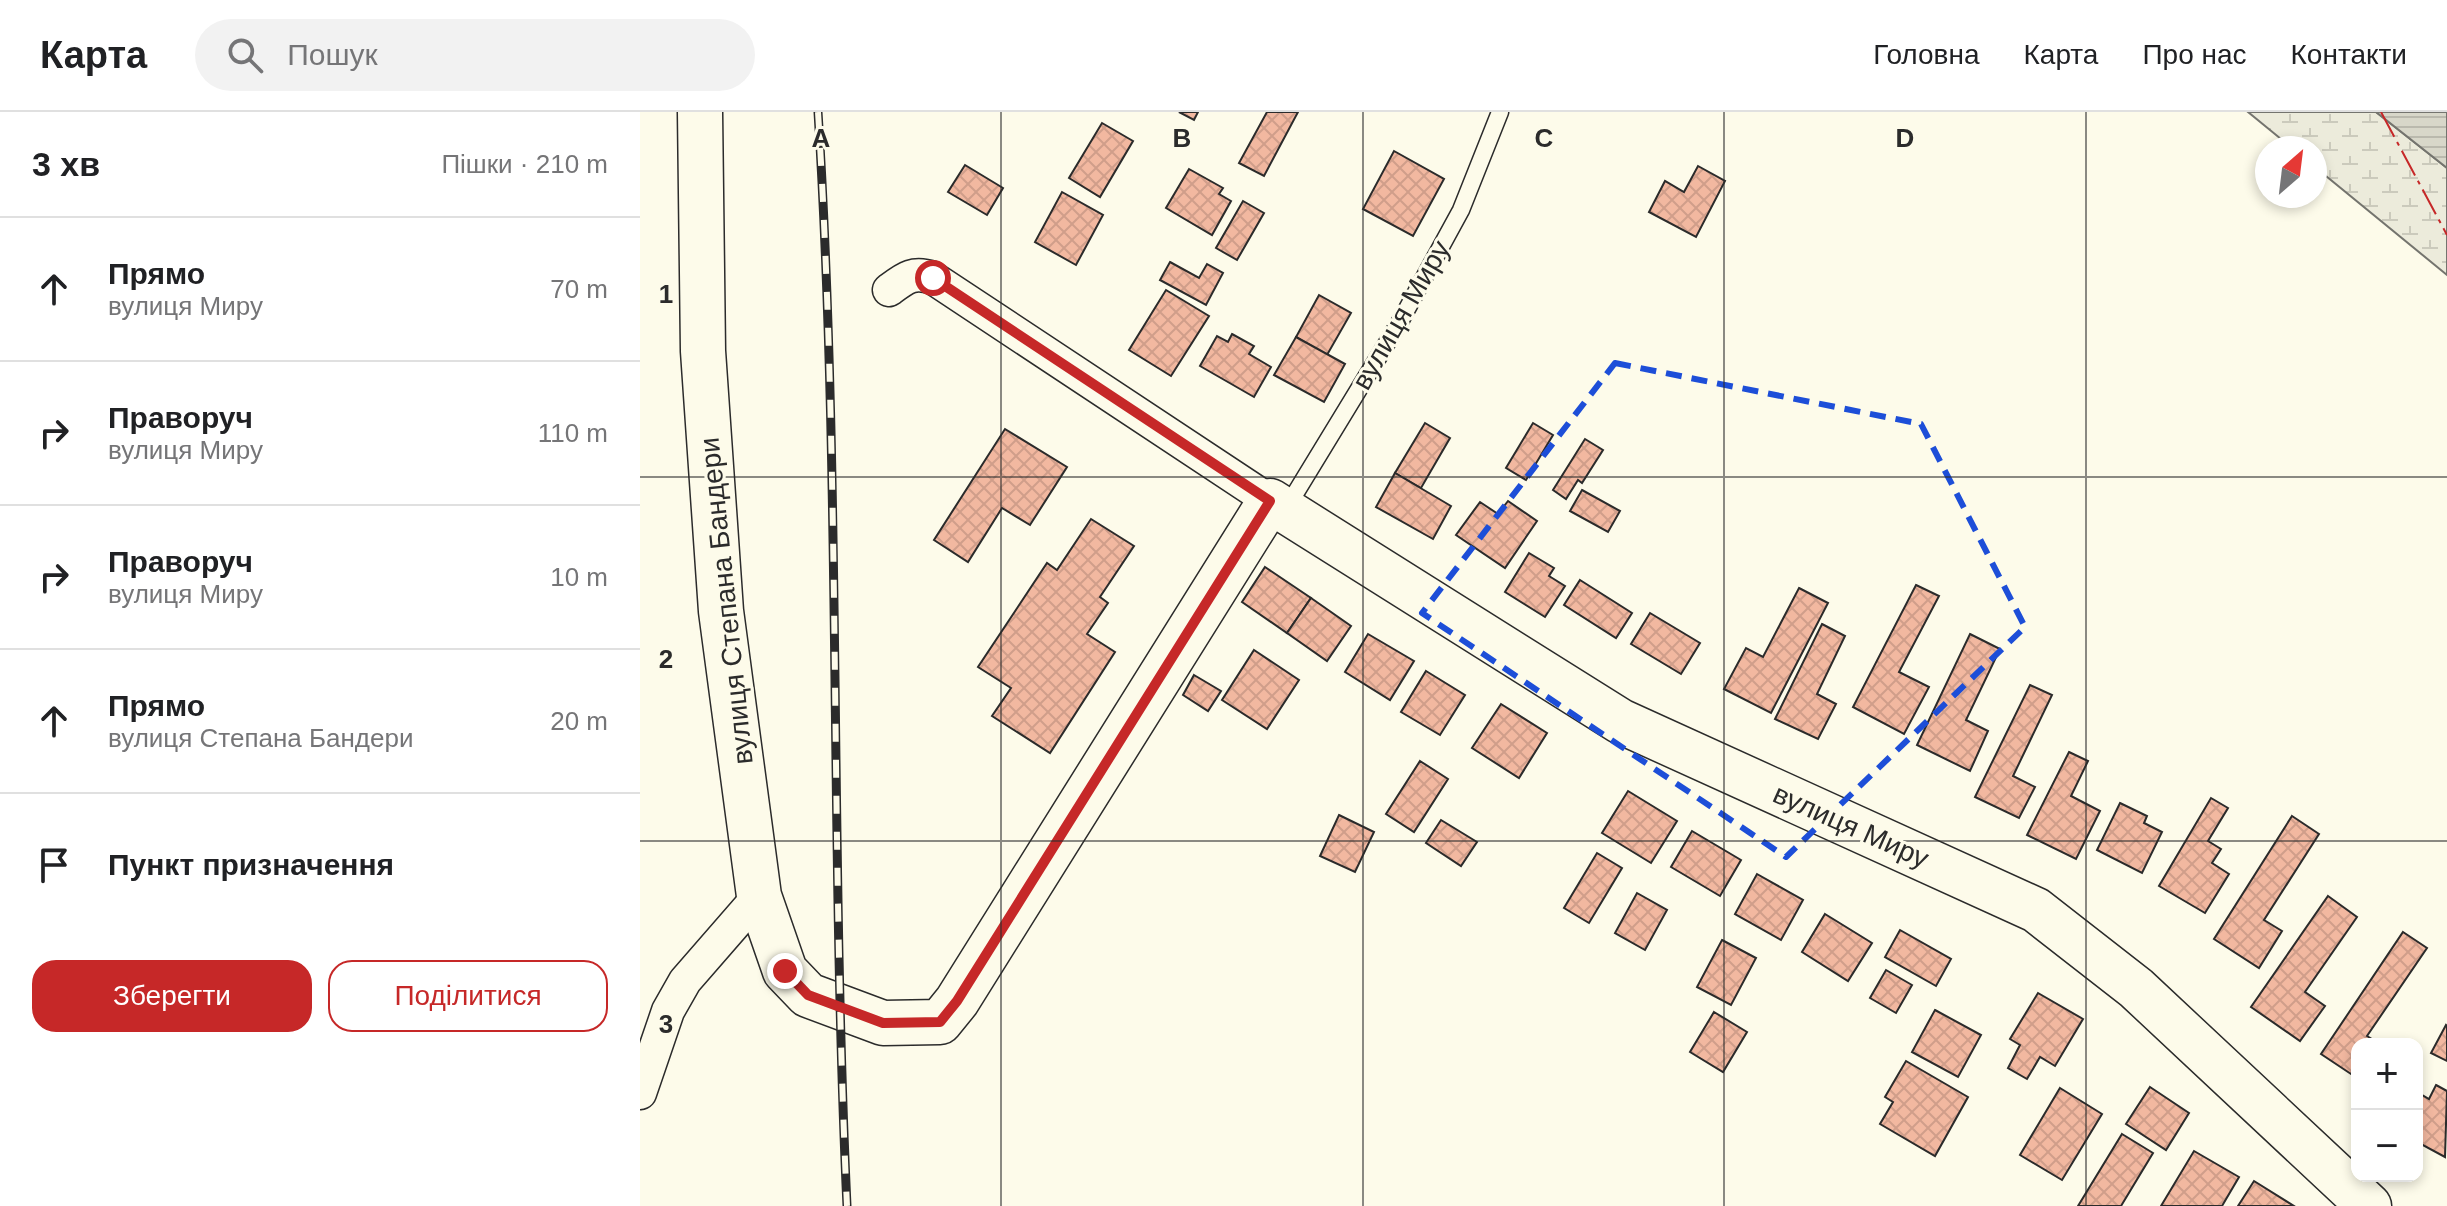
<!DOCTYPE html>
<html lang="uk">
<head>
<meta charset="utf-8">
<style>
	:root { --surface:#fff; --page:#f2f2f2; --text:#202124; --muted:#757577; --line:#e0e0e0; --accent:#c62828 }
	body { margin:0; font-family:Arial,sans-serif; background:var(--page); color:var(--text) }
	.controls { position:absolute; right:24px; bottom:24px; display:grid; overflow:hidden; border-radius:16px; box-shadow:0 4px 12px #0003 }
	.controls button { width:72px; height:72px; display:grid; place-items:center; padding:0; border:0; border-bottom:2px solid var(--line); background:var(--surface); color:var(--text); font:40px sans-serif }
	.compass { position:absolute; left:1615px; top:24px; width:72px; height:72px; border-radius:50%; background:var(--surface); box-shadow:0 4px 12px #0003; rotate:28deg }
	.stop { position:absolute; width:24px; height:24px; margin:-18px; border:6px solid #c62828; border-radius:50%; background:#fff }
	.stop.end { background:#c62828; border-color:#fff; box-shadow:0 2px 8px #0008 }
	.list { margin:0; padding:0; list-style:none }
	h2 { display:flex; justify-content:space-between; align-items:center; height:104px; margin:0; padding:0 32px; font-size:34px }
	h2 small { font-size:26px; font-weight:400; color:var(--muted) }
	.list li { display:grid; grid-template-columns:52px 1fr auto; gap:24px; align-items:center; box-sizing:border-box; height:144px; padding:0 32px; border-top:2px solid var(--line) }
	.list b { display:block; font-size:30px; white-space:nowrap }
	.list p { margin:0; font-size:26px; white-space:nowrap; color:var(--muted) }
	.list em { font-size:26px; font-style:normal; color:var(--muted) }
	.actions { display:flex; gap:16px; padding:24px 32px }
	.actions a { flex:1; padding:18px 0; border:2px solid var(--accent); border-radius:24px; text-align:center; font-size:28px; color:var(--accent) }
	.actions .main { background:var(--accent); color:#fff }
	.icon { flex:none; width:44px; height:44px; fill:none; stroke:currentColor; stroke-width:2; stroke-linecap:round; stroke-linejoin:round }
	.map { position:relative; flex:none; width:1807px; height:1094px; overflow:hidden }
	header { display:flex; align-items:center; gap:48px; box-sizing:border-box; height:112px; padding:0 40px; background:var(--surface); border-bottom:2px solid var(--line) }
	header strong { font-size:38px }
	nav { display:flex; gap:44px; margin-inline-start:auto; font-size:28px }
	.search { width:560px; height:72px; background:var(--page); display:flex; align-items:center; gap:20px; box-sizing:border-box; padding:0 28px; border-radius:44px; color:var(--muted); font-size:30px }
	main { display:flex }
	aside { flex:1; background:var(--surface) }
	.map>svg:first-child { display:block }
	.wetland { fill:url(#wetland-marsh); stroke:#74746e; stroke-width:2 }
	.water { fill:url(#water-rules); stroke:#74746e; stroke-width:2 }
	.building { fill:url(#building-cross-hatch); stroke:#2b2b2b; stroke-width:2 }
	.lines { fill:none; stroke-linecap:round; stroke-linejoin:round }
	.lane-casing { stroke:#2b2b2b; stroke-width:19 }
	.street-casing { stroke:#2b2b2b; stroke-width:35 }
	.secondary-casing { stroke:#2b2b2b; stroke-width:47 }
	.lane { stroke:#fdfbea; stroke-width:16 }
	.street { stroke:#fdfbea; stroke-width:32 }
	.secondary { stroke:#fdfbea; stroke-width:44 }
	.rail-casing { stroke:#2b2b2b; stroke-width:9 }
	.rail { stroke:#fdfbea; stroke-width:6; stroke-dasharray:18; stroke-linecap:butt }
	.power { stroke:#c62828; stroke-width:2; stroke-dasharray:28 6 4 6; stroke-linecap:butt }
	.route { stroke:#c62828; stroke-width:10 }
	.marked { fill:none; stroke:#1d4ed8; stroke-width:6; stroke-dasharray:16 10; stroke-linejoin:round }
	.grid { fill:none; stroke:#2b2b2b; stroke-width:2; stroke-opacity:0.55 }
	.labels { text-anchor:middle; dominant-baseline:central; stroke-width:6; stroke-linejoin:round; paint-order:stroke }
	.street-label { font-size:28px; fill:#2b2b2b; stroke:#fdfbea }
	.grid-label { font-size:26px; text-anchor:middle; font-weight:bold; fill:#2b2b2b; stroke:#fdfbea; stroke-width:6; stroke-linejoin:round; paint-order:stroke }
</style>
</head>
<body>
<header>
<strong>Карта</strong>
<div class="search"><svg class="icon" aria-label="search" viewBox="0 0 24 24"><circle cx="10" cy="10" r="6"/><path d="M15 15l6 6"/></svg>Пошук</div>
<nav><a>Головна</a><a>Карта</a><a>Про нас</a><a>Контакти</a></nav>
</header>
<main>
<aside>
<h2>3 хв<small>Пішки · 210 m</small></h2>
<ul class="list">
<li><svg class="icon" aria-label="ahead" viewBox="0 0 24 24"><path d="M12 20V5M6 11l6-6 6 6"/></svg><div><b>Прямо</b><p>вулиця Миру</p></div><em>70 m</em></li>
<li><svg class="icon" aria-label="right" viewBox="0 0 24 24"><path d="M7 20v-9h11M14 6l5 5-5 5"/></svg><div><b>Праворуч</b><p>вулиця Миру</p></div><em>110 m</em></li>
<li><svg class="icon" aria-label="right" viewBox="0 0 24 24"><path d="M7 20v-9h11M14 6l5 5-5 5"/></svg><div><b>Праворуч</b><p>вулиця Миру</p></div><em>10 m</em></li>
<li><svg class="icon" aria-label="ahead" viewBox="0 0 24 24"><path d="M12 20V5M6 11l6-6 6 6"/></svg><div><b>Прямо</b><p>вулиця Степана Бандери</p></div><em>20 m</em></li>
<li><svg class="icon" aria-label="arrive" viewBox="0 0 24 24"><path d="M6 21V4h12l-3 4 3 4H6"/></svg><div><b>Пункт призначення</b></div></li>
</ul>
<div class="actions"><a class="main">Зберегти</a><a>Поділитися</a></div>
</aside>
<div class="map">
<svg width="1807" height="1094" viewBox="0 0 1807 1094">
	<defs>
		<pattern id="wetland-marsh" width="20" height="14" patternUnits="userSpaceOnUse" patternTransform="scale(2)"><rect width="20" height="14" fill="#ecebdb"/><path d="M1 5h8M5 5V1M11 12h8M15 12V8" fill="none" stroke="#cbcabc"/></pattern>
		<pattern id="water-rules" width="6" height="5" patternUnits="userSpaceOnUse" patternTransform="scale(2)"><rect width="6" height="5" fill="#d8d7c9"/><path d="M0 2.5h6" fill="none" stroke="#bab9ad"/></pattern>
		<pattern id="building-cross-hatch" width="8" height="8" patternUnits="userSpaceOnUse" patternTransform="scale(2)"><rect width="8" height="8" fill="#f2b8a0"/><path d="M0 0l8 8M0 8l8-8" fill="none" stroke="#d09e8a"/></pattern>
	</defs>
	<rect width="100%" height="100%" fill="#fdfbea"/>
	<!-- wetland -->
	<path class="wetland" d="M1608,0H1736L1807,56V163L1675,55V36H1652Z"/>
	<!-- water -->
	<path class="water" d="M1736,0H1807V56Z"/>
	<!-- building -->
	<g class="building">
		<path d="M539,0H558L554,8Z"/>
		<path d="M627,0H658L624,64L599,51Z"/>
		<path d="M462,11L493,29L460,85L429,66Z"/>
		<path d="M754,39L804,67L773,124L723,97Z"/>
		<path d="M325,53L363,76L347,103L308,80Z"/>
		<path d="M1058,54L1085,69L1056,125L1009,100L1025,69L1044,80Z"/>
		<path d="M549,57L583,76L579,82L591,89L572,123L526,96Z"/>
		<path d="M422,80L463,103L436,153L395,130Z"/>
		<path d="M603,89L624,101L597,148L576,136Z"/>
		<path d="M530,150L559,166L567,152L583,161L566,193L520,168Z"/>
		<path d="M526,178L569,204L531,264L489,238Z"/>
		<path d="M679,183L711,201L687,243L656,225Z"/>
		<path d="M592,222L614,234L609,242L631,255L614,285L560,254L577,224L588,230Z"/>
		<path d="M656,225L705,252L684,290L634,263Z"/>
		<path d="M785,311L810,326L781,376L755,361Z"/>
		<path d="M893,311L913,323L886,368L866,356Z"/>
		<path d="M365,317L427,355L390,413L362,396L328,450L294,428Z"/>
		<path d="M945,327L963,338L942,371L938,368L926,387L913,378Z"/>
		<path d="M755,361L811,394L793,427L736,395Z"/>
		<path d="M942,378L980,399L968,420L930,399Z"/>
		<path d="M868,389L897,409L865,456L816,423L840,390L858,402Z"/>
		<path d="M451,407L494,434L460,485L468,491L447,522L475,540L410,641L352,604L371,576L338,555L407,451L417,458Z"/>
		<path d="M889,441L914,456L909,464L925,474L905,505L865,480Z"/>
		<path d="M625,455L671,486L647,521L602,490Z"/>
		<path d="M940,468L992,501L976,526L924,493Z"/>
		<path d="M1276,473L1299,484L1259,560L1289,575L1264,622L1213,595Z"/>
		<path d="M1159,476L1188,491L1131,601L1084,577L1106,536L1123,545Z"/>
		<path d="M671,486L711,514L687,549L647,521Z"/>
		<path d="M1010,501L1060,531L1041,562L991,532Z"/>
		<path d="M1182,512L1205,524L1177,582L1196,592L1178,627L1135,607Z"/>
		<path d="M728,522L774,549L750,588L705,560Z"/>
		<path d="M1330,522L1360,537L1326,608L1348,619L1330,659L1277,633Z"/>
		<path d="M614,538L659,568L627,617L582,588Z"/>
		<path d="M786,559L825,583L800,623L761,600Z"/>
		<path d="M554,563L581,579L568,599L543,583Z"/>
		<path d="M1390,573L1412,583L1373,664L1395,675L1379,706L1335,685Z"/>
		<path d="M861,592L907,621L879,666L832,636Z"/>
		<path d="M1429,640L1448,649L1431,684L1460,699L1436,747L1387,723Z"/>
		<path d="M780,649L808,667L774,720L746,702Z"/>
		<path d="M988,679L1037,709L1011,751L962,721Z"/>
		<path d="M1571,686L1588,696L1568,729L1581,737L1572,751L1589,762L1565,801L1519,774Z"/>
		<path d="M1480,691L1507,704L1504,711L1522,720L1502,761L1457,738Z"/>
		<path d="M699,703L734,720L715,760L680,744Z"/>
		<path d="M1652,704L1679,722L1624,808L1642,819L1619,856L1574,827Z"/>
		<path d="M801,708L837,730L821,754L786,731Z"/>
		<path d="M1052,719L1101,748L1080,784L1031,755Z"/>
		<path d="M957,741L982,756L949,811L924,796Z"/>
		<path d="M1117,762L1163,788L1141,828L1095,802Z"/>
		<path d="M997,781L1027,798L1005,838L975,821Z"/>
		<path d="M1688,784L1717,805L1665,880L1685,894L1660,929L1611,895Z"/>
		<path d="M1185,802L1232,831L1208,869L1162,840Z"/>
		<path d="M1260,818L1311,847L1296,874L1245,845Z"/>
		<path d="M1763,820L1787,836L1727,924L1740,932H1717V966L1681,942Z"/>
		<path d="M1082,828L1116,846L1091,893L1057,875Z"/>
		<path d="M1246,858L1272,873L1256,901L1230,886Z"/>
		<path d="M1398,881L1443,907L1415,954L1400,945L1387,967L1368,956L1380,933L1370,927Z"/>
		<path d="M1295,898L1341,923L1318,965L1272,940Z"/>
		<path d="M1074,900L1107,920L1083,960L1050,940Z"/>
		<path d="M1806,913L1807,914V949L1791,941Z"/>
		<path d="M1266,949L1328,985L1295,1044L1240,1012L1253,990L1245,985Z"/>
		<path d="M1796,973L1807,979L1805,1045L1777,1030V980L1789,987Z"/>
		<path d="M1510,975L1549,1001L1526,1038L1486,1012Z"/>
		<path d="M1420,976L1462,1002L1422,1068L1380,1043Z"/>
		<path d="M1482,1022L1513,1041L1481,1094H1438Z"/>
		<path d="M1554,1039L1599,1065L1582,1094H1521Z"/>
		<path d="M1614,1069L1654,1094H1598Z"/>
	</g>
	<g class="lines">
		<defs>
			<path id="lane" d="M647,395L761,208L821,98L860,0"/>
			<g id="street">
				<path d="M249,178C265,166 273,159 293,166L630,389"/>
				<path d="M0,981L28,899L45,869L119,784"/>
			</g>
			<path id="secondary" d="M60,0L63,239L81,499L119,784L145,859L168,883L243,911L300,910L317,889L630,389L980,609L1396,798L1496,876L1729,1094"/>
		</defs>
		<!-- lane casing -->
		<use href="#lane" class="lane-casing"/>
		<!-- street casing -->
		<use href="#street" class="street-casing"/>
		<!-- secondary casing -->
		<use href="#secondary" class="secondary-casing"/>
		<!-- lane -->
		<use href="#lane" class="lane"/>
		<!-- street -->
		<use href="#street" class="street"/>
		<!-- secondary -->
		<use href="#secondary" class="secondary"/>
		<defs>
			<path id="rail" d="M178,0C201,364 190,730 207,1094"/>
		</defs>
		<!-- rail casing -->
		<use href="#rail" class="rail-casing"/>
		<!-- rail -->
		<use href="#rail" class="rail"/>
		<!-- power -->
		<path class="power" d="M1741,0L1807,123"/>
	</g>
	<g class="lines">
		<!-- route -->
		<path class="route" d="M145,859L168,883L243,911L300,910L317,889L630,389L293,166"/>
	</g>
	<!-- marked area -->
	<path class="marked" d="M975,251L1281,312L1385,515L1146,745L782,501Z"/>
	<!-- grid -->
	<path class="grid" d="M361,0V1094M723,0V1094M1084,0V1094M1446,0V1094M0,365H1807M0,729H1807"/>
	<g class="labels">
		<!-- street labels -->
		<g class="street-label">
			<text transform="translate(761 203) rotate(-60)">вулиця Миру</text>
			<text transform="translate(86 489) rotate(-96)">вулиця Степана Бандери</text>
			<text transform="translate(1211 714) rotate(24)">вулиця Миру</text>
		</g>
	</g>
	<g class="grid-label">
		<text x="181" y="35">A</text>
		<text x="542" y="35">B</text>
		<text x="904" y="35">C</text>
		<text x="1265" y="35">D</text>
		<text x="26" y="191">1</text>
		<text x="26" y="556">2</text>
		<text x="26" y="921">3</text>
	</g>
</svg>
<div class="controls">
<button>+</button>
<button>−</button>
</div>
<svg class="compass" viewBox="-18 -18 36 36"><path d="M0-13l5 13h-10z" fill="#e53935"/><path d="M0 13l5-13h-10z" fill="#757577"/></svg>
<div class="stop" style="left:293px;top:166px"></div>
<div class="stop end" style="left:145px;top:859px"></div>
</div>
</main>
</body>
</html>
